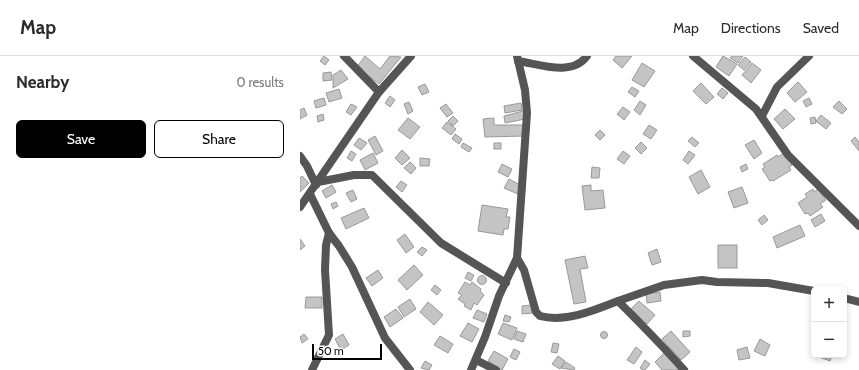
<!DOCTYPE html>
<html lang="en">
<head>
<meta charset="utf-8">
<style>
	:root { --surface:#fff; --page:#f7f7f7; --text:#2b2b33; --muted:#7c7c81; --line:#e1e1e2; --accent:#000 }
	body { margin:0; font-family:Cabin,sans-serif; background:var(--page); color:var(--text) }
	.controls { position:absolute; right:12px; bottom:12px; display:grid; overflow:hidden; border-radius:6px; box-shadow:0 2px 6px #0003 }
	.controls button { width:36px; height:36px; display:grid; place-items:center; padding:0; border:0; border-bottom:1px solid var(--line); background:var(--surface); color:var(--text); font:20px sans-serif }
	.scale { position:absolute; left:12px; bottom:10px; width:70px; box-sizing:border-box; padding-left:4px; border:2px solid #000; border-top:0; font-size:11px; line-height:14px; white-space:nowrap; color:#000; -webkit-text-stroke:3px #fff; paint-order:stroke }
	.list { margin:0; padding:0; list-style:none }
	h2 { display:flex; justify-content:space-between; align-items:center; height:52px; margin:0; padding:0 16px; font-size:17px }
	h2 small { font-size:13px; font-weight:400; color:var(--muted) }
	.actions { display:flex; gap:8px; padding:12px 16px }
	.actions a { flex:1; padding:9px 0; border:1px solid var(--accent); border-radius:6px; text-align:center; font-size:14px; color:var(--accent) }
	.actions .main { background:var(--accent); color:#fff }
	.map { position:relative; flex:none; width:559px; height:314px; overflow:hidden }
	header { display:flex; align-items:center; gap:24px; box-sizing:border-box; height:56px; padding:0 20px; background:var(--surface); border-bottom:1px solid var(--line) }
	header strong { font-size:19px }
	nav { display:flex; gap:22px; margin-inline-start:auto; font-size:14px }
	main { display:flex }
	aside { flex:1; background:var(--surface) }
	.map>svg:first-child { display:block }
	.building { fill:#c4c4c4; stroke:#999 }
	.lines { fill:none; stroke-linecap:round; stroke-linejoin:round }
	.street { stroke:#555; stroke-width:8 }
</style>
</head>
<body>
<header>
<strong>Map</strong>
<nav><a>Map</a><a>Directions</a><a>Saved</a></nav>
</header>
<main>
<aside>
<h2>Nearby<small>0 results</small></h2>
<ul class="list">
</ul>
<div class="actions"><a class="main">Save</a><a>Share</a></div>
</aside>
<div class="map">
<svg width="559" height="314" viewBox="0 0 559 314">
	<rect width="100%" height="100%" fill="#fff"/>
	<!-- building -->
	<g class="building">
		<path d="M24,0L29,4L25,9L20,5Z"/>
		<path d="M65,0L80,13L90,0L101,1L79,28L57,11Z"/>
		<path d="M316,0H332L322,12L313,4Z"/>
		<path d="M423,0L437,8L429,20L416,11Z"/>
		<path d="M432,0H443L438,7L430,2Z"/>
		<path d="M445,1L451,6L444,14L438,9Z"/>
		<path d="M342,7L355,15L344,31L332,24Z"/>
		<path d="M452,7L461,14L451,27L442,19Z"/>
		<path d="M41,14L48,23L33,32V19Z"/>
		<path d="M31,16L32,24L23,25V17Z"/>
		<path d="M498,26L507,36L495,46L487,37Z"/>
		<path d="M401,27L414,41L406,48L393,35Z"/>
		<path d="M125,28L129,36L122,39L118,31Z"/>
		<path d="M332,31L339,35L335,41L328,36Z"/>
		<path d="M422,32L428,37L423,43L417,38Z"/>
		<path d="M39,33L42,42L29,46L26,37Z"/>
		<path d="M90,40L95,44L90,51L85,47Z"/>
		<path d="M24,42L26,49L16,52L14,45Z"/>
		<path d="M509,42L512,48L506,51L503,45Z"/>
		<path d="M340,45L346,49L340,59L334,54Z"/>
		<path d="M539,45L547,53L542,58L533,51Z"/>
		<path d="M109,46L113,55L108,58L104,48Z"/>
		<path d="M221,47L222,54L205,57L204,50Z"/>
		<path d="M51,48L57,51L51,59L46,56Z"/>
		<path d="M146,48L153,57L147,61L140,52Z"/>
		<path d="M323,51L330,56L324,64L317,58Z"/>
		<path d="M4,52L7,59L0,63V54Z"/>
		<path d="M485,53L495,63L483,73L474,63Z"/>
		<path d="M223,55L225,63L205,67L204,60Z"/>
		<path d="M23,58L24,64L18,66L17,60Z"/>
		<path d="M521,59L531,67L526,73L516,65Z"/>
		<path d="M153,60L158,65L153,70L148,65Z"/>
		<path d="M515,61L516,67L511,68L510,62Z"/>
		<path d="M108,62L120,71L110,83L98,74Z"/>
		<path d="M194,62V69H223L224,80L185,81L183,63Z"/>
		<path d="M147,66L156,73L151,79L142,72Z"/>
		<path d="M349,69L357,74L351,83L343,78Z"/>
		<path d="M300,74L305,79L300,84L295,79Z"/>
		<path d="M155,78L162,83L159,88L152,83Z"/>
		<path d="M75,80L83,95L76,99L68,84Z"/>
		<path d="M392,81L399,87L395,91L388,85Z"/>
		<path d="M555,81L559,86V95L551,85Z"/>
		<path d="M59,82L67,87L61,94L54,89Z"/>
		<path d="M454,84L462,97L454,103L445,89Z"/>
		<path d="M341,86L347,92L341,98L335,92Z"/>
		<path d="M163,87L172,92L169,96L161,91Z"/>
		<rect x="194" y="87" width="7" height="6"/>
		<path d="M102,94L110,102L102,109L95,102Z"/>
		<path d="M51,95L56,98L52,105L47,102Z"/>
		<path d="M323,95L330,100L324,108L317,103Z"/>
		<path d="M389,95L395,99L388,108L383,104Z"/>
		<path d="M73,97L78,107L65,114L60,104Z"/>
		<path d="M484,97L492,109L489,111L491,114L473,125L472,124L470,125L462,113L465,111L463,108L477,99L478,101Z"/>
		<path d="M120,102L130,103L129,110H120Z"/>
		<path d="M110,106L116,112L111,118L104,112Z"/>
		<path d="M202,108L212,113L208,121L198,116Z"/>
		<path d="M446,108L448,113L442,116L440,111Z"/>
		<path d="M292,111L300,112L299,122H291Z"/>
		<path d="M401,114L410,131L398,138L389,121Z"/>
		<path d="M2,120L9,127L0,136V122Z"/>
		<path d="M209,123L222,130L218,138L204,132Z"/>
		<path d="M101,125L107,129L102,136L96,131Z"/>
		<path d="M32,129L36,136L26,142L22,135Z"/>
		<path d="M291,129V135L303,134L305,152L285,154L282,130Z"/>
		<path d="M442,131L448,147L434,152L428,136Z"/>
		<path d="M513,133L514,136L518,133L526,144L520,148L523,151L510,160L508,157L505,158L498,147L507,141L505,138Z"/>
		<path d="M53,134L57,143L51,146L46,137Z"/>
		<path d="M36,146L38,150L33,153L31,148Z"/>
		<path d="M182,149L208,153L206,161H210L208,173H204L203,179L178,175Z"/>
		<path d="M64,152L69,162L46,173L41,162Z"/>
		<path d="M521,158L525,165L515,171L511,164Z"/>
		<path d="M464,159L468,164L462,169L458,164Z"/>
		<path d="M500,169L505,180L477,192L473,181Z"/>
		<path d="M105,178L114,191L106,197L97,184Z"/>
		<path d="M0,183L5,190L0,194Z"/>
		<rect x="418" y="189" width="19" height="23"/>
		<path d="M122,191L127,194L122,200L117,196Z"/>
		<path d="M357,193L361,206L352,209L348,197Z"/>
		<path d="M285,200L288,212L280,213L286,246L274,248L265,204Z"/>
		<path d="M114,209L123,219L107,234L98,224Z"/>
		<path d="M78,214L83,222L72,230L66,222Z"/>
		<path d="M168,216L174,219L171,225L165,222Z"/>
		<circle cx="182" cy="224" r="4.5"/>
		<path d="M165,226L170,229L172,226L181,233L180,235L184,239L177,249L174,247L171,254L164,250L165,248L158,243L162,239L158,237Z"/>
		<path d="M135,229L141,234L137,239L131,234Z"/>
		<path d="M360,236L361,245L347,247L346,238Z"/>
		<path d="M6,241H22V252H5Z"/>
		<path d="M110,243L116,253L104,261L98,251Z"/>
		<path d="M339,245L355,259L347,268L331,253Z"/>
		<path d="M128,246L143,259L134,269L120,256Z"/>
		<path d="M231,249L232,257L222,258V250Z"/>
		<path d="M96,253L103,262L90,271L84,261Z"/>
		<path d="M177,254L187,258L184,266L173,262Z"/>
		<path d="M205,259L211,261L209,266L203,265Z"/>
		<path d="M168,267L179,273L172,286L160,280Z"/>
		<path d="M203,267L217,272L212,284L198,278Z"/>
		<path d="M217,275L226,278L223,286L214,283Z"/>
		<path d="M371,275L390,296L381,304L362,283Z"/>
		<path d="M383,275H390V280L383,281Z"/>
		<circle cx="304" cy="279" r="3.5"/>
		<path d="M4,278L8,283L2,287L0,281Z"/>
		<path d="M43,278L49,289L41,294L35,283Z"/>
		<path d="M140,280L153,288L148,297L134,289Z"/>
		<path d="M460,283L470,289L465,300L454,295Z"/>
		<path d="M253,287L259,288L257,297L251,296Z"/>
		<path d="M336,291L342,296L334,308L327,304Z"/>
		<path d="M447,291L450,302L439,304L437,294Z"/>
		<path d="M214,293L220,296L216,304L210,301Z"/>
		<path d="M194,295L208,303L202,314L188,305Z"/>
		<path d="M364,297L379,313L378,314H362L355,306Z"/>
		<path d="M514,299H532L530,305Z"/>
		<path d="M258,300L265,305L260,313L252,308Z"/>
		<path d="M345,304L350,308L345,314H343L340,312Z"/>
		<path d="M125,305L132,309L129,314L121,312Z"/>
		<path d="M266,306L275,312L274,314L261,312Z"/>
	</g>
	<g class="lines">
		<!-- street -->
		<g class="street">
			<path d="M44,0L79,36"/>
			<path d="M393,0L456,53L488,99L559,170"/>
			<path d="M218,5C239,8 272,21 287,0"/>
			<path d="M462,60L477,31L509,0"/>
			<path d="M0,100L7,110L16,129"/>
			<path d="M18,126L54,119H72L141,187L206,227"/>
			<path d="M10,138L29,177L39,190L52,211L85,282L110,314"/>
			<path d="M0,151L79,36L111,0"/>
			<path d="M217,202L224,214L236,256L240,260C265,267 295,254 318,245C341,268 363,290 384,314"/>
			<path d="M544,242L559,246"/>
			<path d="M318,245L364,229L402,224L417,226L468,227L514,235"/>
			<path d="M176,304L196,314"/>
			<path d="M12,314L29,279L25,214L26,189L29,177"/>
			<path d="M171,314L185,281L199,240L217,202L227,57L225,34L217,0"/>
		</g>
	</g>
</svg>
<div class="controls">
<button>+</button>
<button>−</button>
</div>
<div class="scale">50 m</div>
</div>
</main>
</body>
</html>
